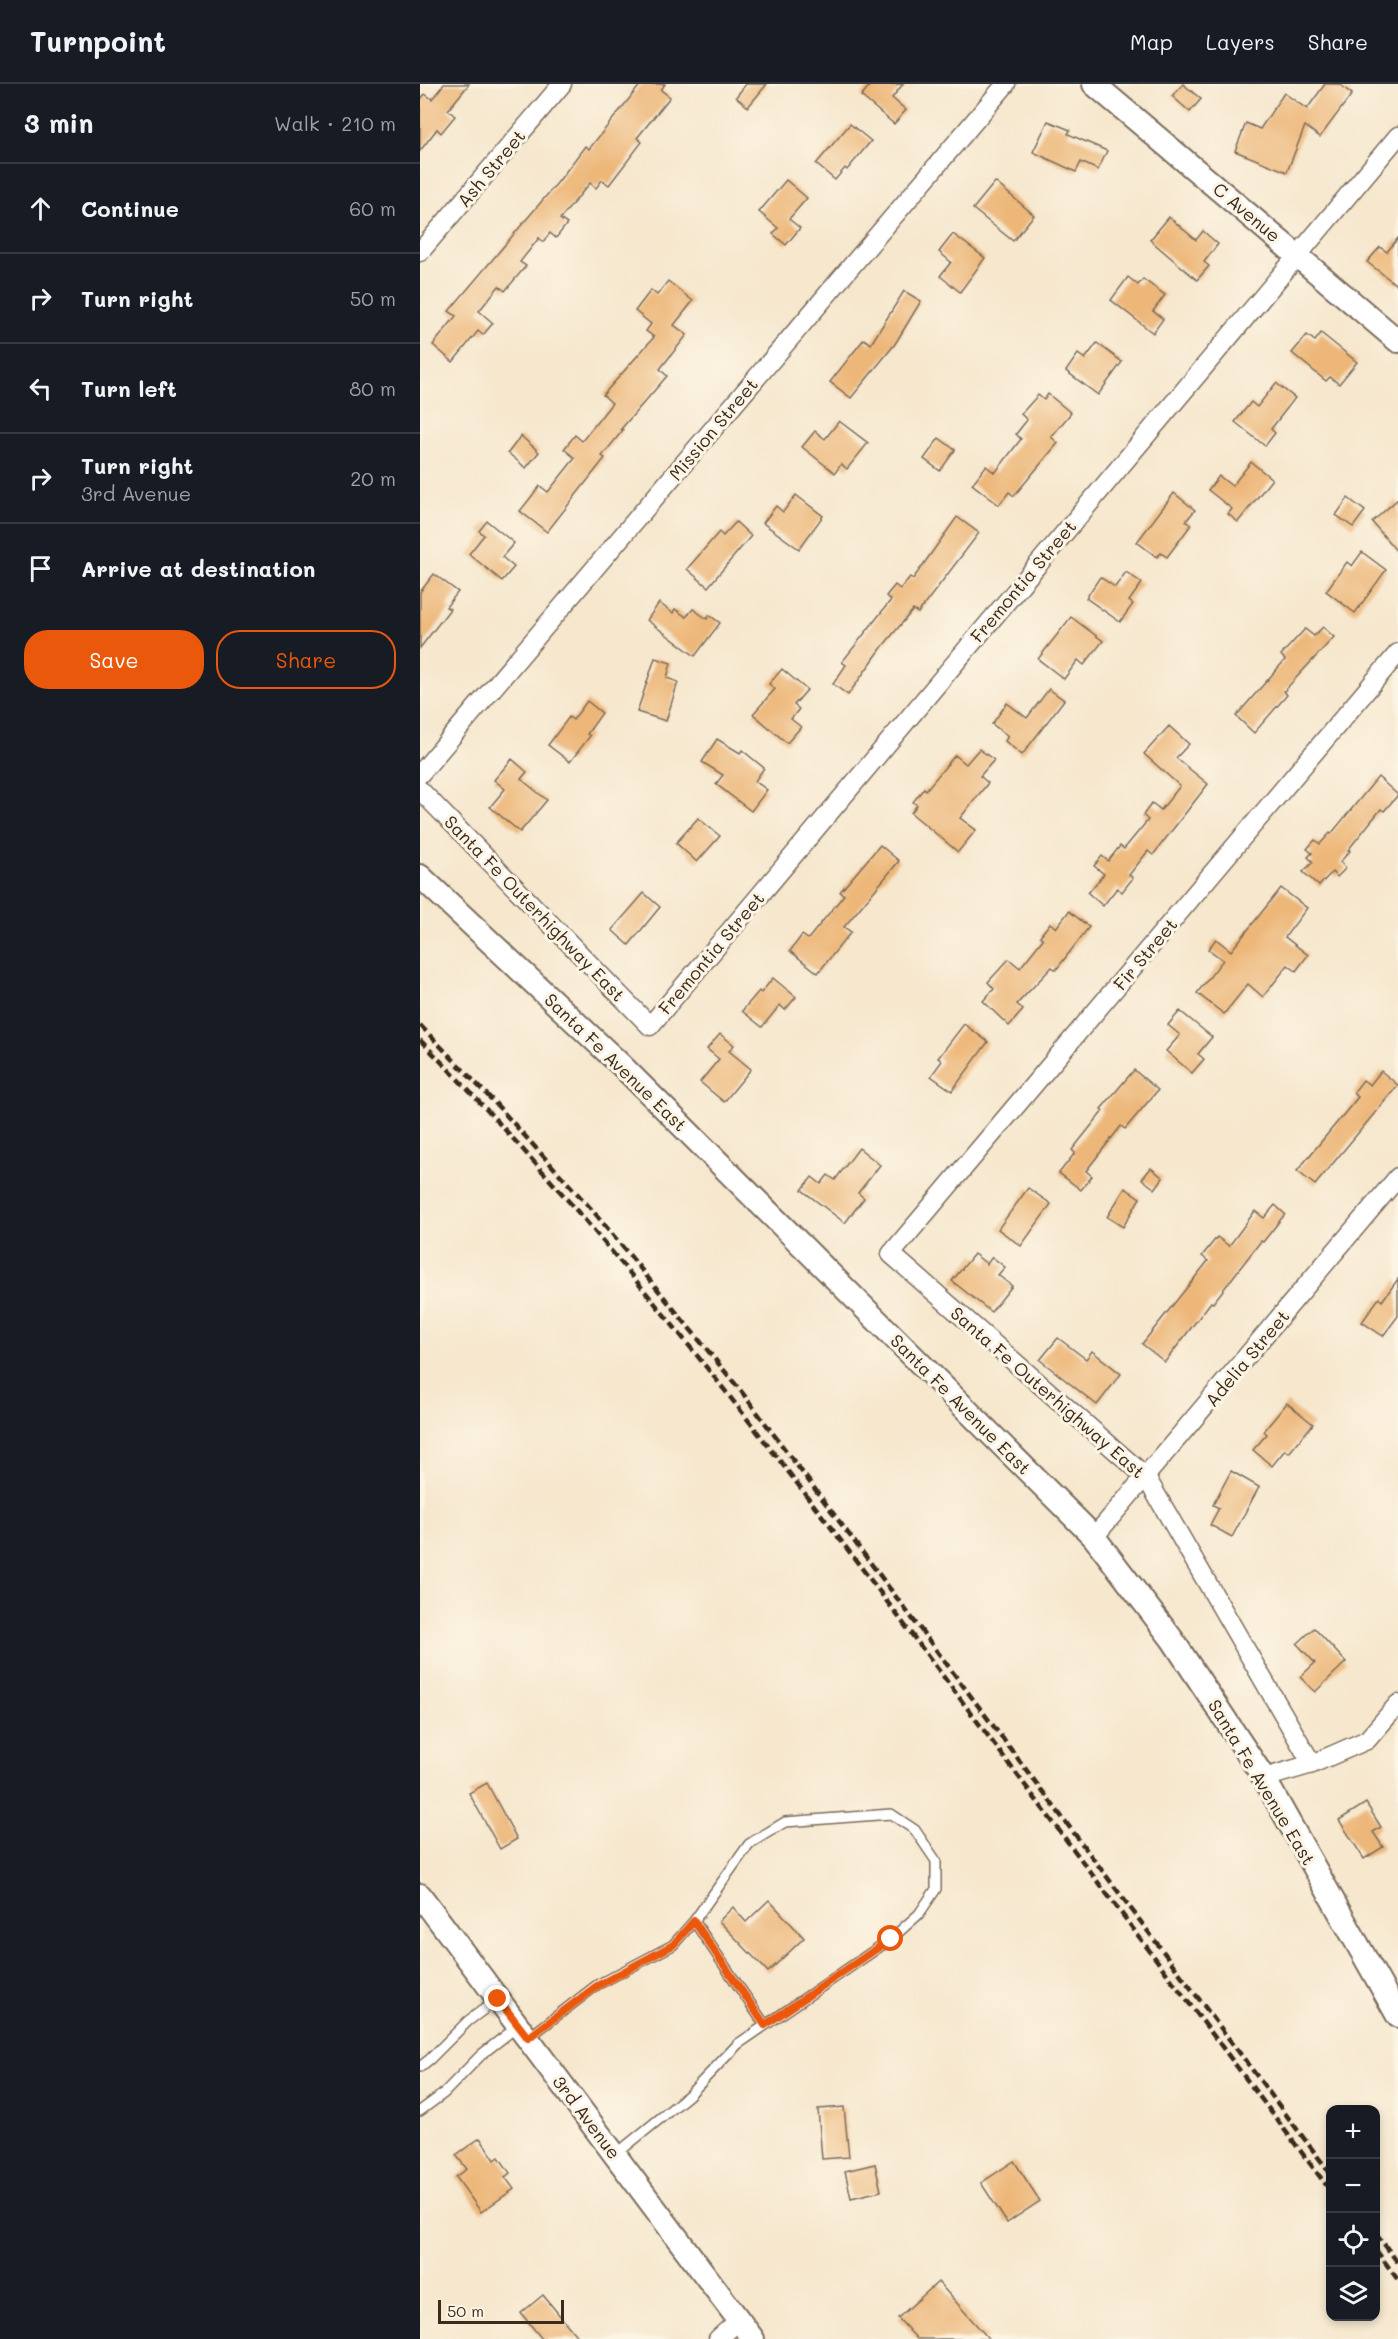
<!DOCTYPE html>
<html lang="en">
<head>
<meta charset="utf-8">
<style>
	:root { --surface:#171b24; --page:#20242c; --text:#f1f3f6; --muted:#9ea1a6; --line:#363941; --accent:#ea580c }
	body { margin:0; font-family:Mali,sans-serif; background:var(--page); color:var(--text) }
	.controls { position:absolute; right:18px; bottom:18px; display:grid; overflow:hidden; border-radius:12px; box-shadow:0 3px 9px #0003 }
	.controls button { width:54px; height:54px; display:grid; place-items:center; padding:0; border:0; border-bottom:2px solid var(--line); background:var(--surface); color:var(--text); font:30px sans-serif }
	.scale { position:absolute; left:18px; bottom:15px; width:126px; box-sizing:border-box; padding-left:6px; border:3px solid #3b2a1e; border-top:0; font-size:16px; line-height:21px; white-space:nowrap; color:#3b2a1e; -webkit-text-stroke:4px #fcf5e5; paint-order:stroke }
	.stop { position:absolute; width:18px; height:18px; margin:-14px; border:4px solid #ea580c; border-radius:50%; background:#fff }
	.stop.end { background:#ea580c; border-color:#fff; box-shadow:0 2px 6px #0008 }
	.list { margin:0; padding:0; list-style:none }
	h2 { display:flex; justify-content:space-between; align-items:center; height:78px; margin:0; padding:0 24px; font-size:26px }
	h2 small { font-size:20px; font-weight:400; color:var(--muted) }
	.list li { display:grid; grid-template-columns:39px 1fr auto; gap:18px; align-items:center; box-sizing:border-box; height:90px; padding:0 24px; border-top:2px solid var(--line) }
	.list b { display:block; font-size:22px; white-space:nowrap }
	.list p { margin:0; font-size:20px; white-space:nowrap; color:var(--muted) }
	.list em { font-size:20px; font-style:normal; color:var(--muted) }
	.actions { display:flex; gap:12px; padding:18px 24px }
	.actions a { flex:1; padding:14px 0; border:2px solid var(--accent); border-radius:24px; text-align:center; font-size:21px; color:var(--accent) }
	.actions .main { background:var(--accent); color:#fff }
	.icon { flex:none; width:33px; height:33px; fill:none; stroke:currentColor; stroke-width:2; stroke-linecap:round; stroke-linejoin:round }
	.map { position:relative; flex:none; width:978px; height:2255px; overflow:hidden }
	header { display:flex; align-items:center; gap:36px; box-sizing:border-box; height:84px; padding:0 30px; background:var(--surface); border-bottom:2px solid var(--line) }
	header strong { font-size:28px }
	nav { display:flex; gap:33px; margin-inline-start:auto; font-size:21px }
	main { display:flex }
	aside { flex:1; background:var(--surface) }
	.map>svg:first-child { display:block }
	.building { fill:#edb779 }
	.lines { fill:none; stroke-linecap:round; stroke-linejoin:round }
	.service-casing { stroke:#7c6c5b; stroke-width:12 }
	.minor-casing { stroke:#7c6c5b; stroke-width:21 }
	.tertiary-casing { stroke:#7c6c5b; stroke-width:26 }
	.service { stroke:#fff; stroke-width:9 }
	.minor { stroke:#fff; stroke-width:18 }
	.tertiary { stroke:#fff; stroke-width:22 }
	.rail { stroke:#3b2a1e; stroke-width:4.5; stroke-dasharray:9 4.5; stroke-linecap:butt }
	.route { stroke:#ea580c; stroke-width:8 }
	.labels { text-anchor:middle; dominant-baseline:central; stroke-width:6; stroke-linejoin:round; paint-order:stroke }
	.street-label { font-size:18px; fill:#3b2a1e; stroke:#fcf5e5 }
</style>
</head>
<body>
<header>
<strong>Turnpoint</strong>
<nav><a>Map</a><a>Layers</a><a>Share</a></nav>
</header>
<main>
<aside>
<h2>3 min<small>Walk · 210 m</small></h2>
<ul class="list">
<li><svg class="icon" aria-label="ahead" viewBox="0 0 24 24"><path d="M12 20V5M6 11l6-6 6 6"/></svg><div><b>Continue</b></div><em>60 m</em></li>
<li><svg class="icon" aria-label="right" viewBox="0 0 24 24"><path d="M7 20v-9h11M14 6l5 5-5 5"/></svg><div><b>Turn right</b></div><em>50 m</em></li>
<li><svg class="icon" aria-label="left" viewBox="0 0 24 24"><path d="M17 20v-9H6M10 6l-5 5 5 5"/></svg><div><b>Turn left</b></div><em>80 m</em></li>
<li><svg class="icon" aria-label="right" viewBox="0 0 24 24"><path d="M7 20v-9h11M14 6l5 5-5 5"/></svg><div><b>Turn right</b><p>3rd Avenue</p></div><em>20 m</em></li>
<li><svg class="icon" aria-label="arrive" viewBox="0 0 24 24"><path d="M6 21V4h12l-3 4 3 4H6"/></svg><div><b>Arrive at destination</b></div></li>
</ul>
<div class="actions"><a class="main">Save</a><a>Share</a></div>
</aside>
<div class="map">
<svg width="978" height="2255" viewBox="0 0 978 2255">
	<rect width="100%" height="100%" fill="#fcf5e5"/>
	<filter id="ink" filterUnits="userSpaceOnUse"><feTurbulence type="fractalNoise" baseFrequency=".0167" numOctaves="2"/><feDisplacementMap in="SourceGraphic" scale="12" xChannelSelector="R" yChannelSelector="G"/><feConvolveMatrix kernelMatrix="1 2 1 2 8 2 1 2 1" color-interpolation-filters="sRGB"/></filter>
	<filter id="wash" filterUnits="userSpaceOnUse"><feTurbulence type="fractalNoise" baseFrequency=".008" numOctaves="4" result="noise"/><feDisplacementMap in="SourceGraphic" scale="24" xChannelSelector="R" yChannelSelector="G"/><feGaussianBlur stdDeviation="1.35" result="paint"/><feColorMatrix in="noise" values="0 0 0 0 0 0 0 0 0 0 0 0 0 0 0 0 0 1.4 0 .05"/><feComposite in="paint" operator="in"/></filter>
	<g filter="url(#wash)">
		<rect width="100%" height="100%" fill="#f6e7cd"/>
		<g id="blocks">
			<!-- building -->
			<g class="building">
				<path d="M24,0H49L28,26L35,32L21,49L17,45L0,67V16L5,10L12,15Z"/>
				<path d="M221,0H245L241,6L250,13L217,54L222,58L189,101L182,96L176,104L170,99L140,135L147,140L136,154L130,149L123,158L119,154L100,178L106,182L85,207L79,202L59,227L73,239L63,251L58,247L33,278L13,261L36,232L29,227L138,98L165,62L169,65Z"/>
				<path d="M326,0H347L328,23L316,13Z"/>
				<path d="M451,0H483L472,14L486,26L474,40L441,12Z"/>
				<path d="M763,0L781,15L770,28L752,12Z"/>
				<path d="M905,0H919L932,10L900,53L885,42L867,88L815,67L826,39L840,45L864,9L887,25Z"/>
				<path d="M628,37L650,46L648,50L687,67L678,86L661,78L656,88L613,68Z"/>
				<path d="M430,40L451,57L427,86L425,84L415,96L396,80Z"/>
				<path d="M366,96L387,114L369,135L380,144L366,161L353,150L358,144L339,128Z"/>
				<path d="M575,98L614,131L593,157L553,125Z"/>
				<path d="M749,133L776,156L783,147L798,160L784,178L789,182L777,196L730,156Z"/>
				<path d="M533,150L565,174L540,208L520,192L531,178L519,168Z"/>
				<path d="M978,154V202L947,178L960,163L967,168Z"/>
				<path d="M708,193L718,201L723,195L745,211L733,227L743,235L733,249L691,216Z"/>
				<path d="M248,197L273,217L254,241L267,251L240,285L247,292L201,345L203,346L182,372L185,374L127,448L100,427L120,402L128,408L155,374L144,365L155,351L162,357L192,319L183,311L234,253L226,247L231,240L215,227L231,206L237,211Z"/>
				<path d="M484,207L501,217L475,260L431,314L410,298L444,255L451,260Z"/>
				<path d="M901,249L937,278L919,300L910,293L906,297L872,269L887,251L895,257Z"/>
				<path d="M677,259L702,278L678,311L646,287L658,270L665,275Z"/>
				<path d="M856,299L875,314L851,345L855,349L845,362L815,338L831,318L837,323Z"/>
				<path d="M628,310L651,329L631,353L638,359L594,412L589,408L579,421L552,400L566,382L575,389L601,355L596,350L607,336L601,330L618,311L624,316Z"/>
				<path d="M419,337L448,359L427,385L421,380L415,389L382,363L395,347L405,355Z"/>
				<path d="M101,352L119,368L106,384L88,369Z"/>
				<path d="M519,354L535,366L520,387L504,375Z"/>
				<path d="M831,378L852,395L818,438L808,430L812,425L788,406L799,392L812,402Z"/>
				<path d="M754,409L775,426L766,437L771,441L747,473L741,469L737,473L717,458Z"/>
				<path d="M376,411L403,432L379,465L343,439L356,422L363,428Z"/>
				<path d="M928,414L945,427L933,443L916,431Z"/>
				<path d="M978,415V469L952,438Z"/>
				<path d="M537,433L559,449L498,529L493,526L463,562L428,611L413,600L426,581L422,578L471,516L466,512L475,501L480,505L490,493L493,495Z"/>
				<path d="M67,437L94,459L82,473L94,483L82,497L49,470L64,451L59,447Z"/>
				<path d="M316,438L331,452L288,503L267,485L299,448L303,452Z"/>
				<path d="M942,468L966,486L935,529L906,507L927,478L932,482Z"/>
				<path d="M706,488L722,499L709,517L713,520L700,538L666,514L680,493L695,503Z"/>
				<path d="M14,490L38,508L26,523L30,525L0,564V508Z"/>
				<path d="M239,519L253,529L255,525L266,533L273,525L287,535L289,531L300,539L275,572L227,536Z"/>
				<path d="M651,533L683,557L664,581L658,576L644,595L618,575Z"/>
				<path d="M903,543L914,553L864,607L867,611L834,649L816,632L865,576L861,571L885,545L894,552Z"/>
				<path d="M235,574L251,579L247,594L258,598L246,637L217,628Z"/>
				<path d="M362,585L387,606L374,621L379,625L371,635L381,643L367,659L333,630L355,605L349,600Z"/>
				<path d="M629,605L644,616L602,671L585,657L588,652L572,640L587,619L607,634Z"/>
				<path d="M167,617L182,629L167,650L170,652L150,678L128,661L149,633L153,636Z"/>
				<path d="M749,642L769,660L756,674L788,700L733,771L728,767L709,791L713,794L702,808L697,804L683,822L668,809L684,790L674,782L682,772L688,777L700,762L704,765L728,736L723,731L732,719L741,726L760,702L724,670Z"/>
				<path d="M297,655L320,669L322,666L344,684L335,697L347,706L331,727L296,700L303,691L282,678Z"/>
				<path d="M559,665L574,676L560,692L568,699L540,734L556,746L538,768L491,729L497,721L493,718L504,704L506,706L535,671L546,680Z"/>
				<path d="M92,675L107,688L101,695L127,716L100,748L70,723L85,705L74,696Z"/>
				<path d="M958,693L978,711L964,727L961,725L928,766L930,767L920,778L926,784L917,793L912,788L899,802L883,788L893,778L888,773L892,769L887,765L895,756L900,760L910,749L911,750Z"/>
				<path d="M278,734L300,752L277,778L256,759Z"/>
				<path d="M460,761L479,777L424,843L431,848L398,889L370,867L382,851L388,855L424,811L420,808Z"/>
				<path d="M861,804L887,824L865,853L888,871L876,887L868,881L843,913L828,900L804,930L777,909L803,876L788,865L796,855L811,867Z"/>
				<path d="M224,809L240,823L209,861L192,846Z"/>
				<path d="M649,827L669,843L636,886L632,883L597,920L603,926L589,942L563,917L574,905L568,898L589,875L600,884L623,855L620,852L630,839L636,844Z"/>
				<path d="M353,894L376,913L365,926L360,921L342,943L322,927L339,907L341,909Z"/>
				<path d="M760,927L792,953L778,970L784,975L772,989L746,967L760,951L748,941Z"/>
				<path d="M544,940L568,958L532,1007L511,992L522,977L518,974Z"/>
				<path d="M300,950L314,961L309,967L331,985L304,1018L280,998L299,975L287,965Z"/>
				<path d="M714,986L738,1006L705,1045L701,1042L666,1087L672,1092L661,1106L639,1089L655,1069L652,1066L683,1027L681,1025Z"/>
				<path d="M961,987L978,1001L895,1101L877,1087L938,1013L933,1009L943,996L950,1001Z"/>
				<path d="M439,1064L460,1081L438,1109L444,1114L425,1139L382,1106L392,1093L401,1100L408,1091L415,1096Z"/>
				<path d="M731,1084L743,1094L735,1105L722,1095Z"/>
				<path d="M608,1104L631,1120L601,1162L578,1145Z"/>
				<path d="M705,1104L720,1114L703,1143L687,1133Z"/>
				<path d="M855,1121L865,1130L843,1158L841,1157L793,1219L791,1218L745,1278L722,1260L788,1177L782,1172L797,1153L809,1162L835,1127L844,1134Z"/>
				<path d="M554,1170L567,1180L572,1173L585,1183L578,1191L592,1202L571,1228L532,1197Z"/>
				<path d="M978,1195V1232L963,1252L942,1238L959,1214L962,1217Z"/>
				<path d="M638,1254L666,1275L672,1267L701,1290L677,1321L620,1276Z"/>
				<path d="M867,1319L893,1340L869,1369L865,1366L852,1382L833,1366L847,1350L844,1347Z"/>
				<path d="M811,1387L839,1403L812,1453L790,1441L799,1424L793,1421Z"/>
				<path d="M894,1544L926,1578L895,1608L880,1593L895,1579L877,1560Z"/>
				<path d="M67,1699L97,1755L80,1765L49,1709Z"/>
				<path d="M946,1719L961,1743L953,1748L963,1763L944,1775L919,1736Z"/>
				<path d="M349,1816L384,1854L348,1888L299,1837L313,1823L326,1838Z"/>
				<path d="M424,2023L429,2073L402,2075L398,2025Z"/>
				<path d="M60,2054L75,2076L79,2073L90,2089L85,2093L94,2105L61,2128L36,2093L47,2085L36,2071Z"/>
				<path d="M594,2077L620,2117L587,2139L561,2099Z"/>
				<path d="M455,2080L461,2107L431,2114L425,2087Z"/>
				<path d="M518,2198L569,2255H497L478,2234Z"/>
				<path d="M123,2211L159,2255H122L101,2229Z"/>
			</g>
		</g>
	</g>
	<g filter="url(#ink)">
		<use href="#blocks" fill-opacity="0" stroke="#7c6c5b" stroke-width="1.5"/>
		<g class="lines">
			<defs>
				<g id="service">
					<path d="M274,1837L345,1941"/>
					<path d="M108,1954L177,1901L253,1861L274,1837L329,1760L365,1738L471,1730L495,1746L516,1777V1805L499,1830L471,1855L318,1960L269,2011L195,2071"/>
					<path d="M0,1983L10,1975L48,1937L78,1915"/>
					<path d="M0,2027L23,2010L62,1970L98,1942"/>
				</g>
				<g id="minor">
					<path d="M0,168L142,0"/>
					<path d="M0,690L586,0"/>
					<path d="M0,706L230,942L978,52"/>
					<path d="M674,1453L978,1093"/>
					<path d="M892,1680L726,1393L471,1170L978,569"/>
					<path d="M844,1694L892,1680L947,1656L978,1620"/>
					<path d="M298,2255L319,2236"/>
				</g>
				<g id="tertiary">
					<path d="M674,0L978,257"/>
					<path d="M0,792L201,981L674,1453L752,1555L844,1694L978,1932"/>
					<path d="M0,1811L333,2255"/>
				</g>
			</defs>
			<!-- service casing -->
			<use href="#service" class="service-casing"/>
			<!-- minor casing -->
			<use href="#minor" class="minor-casing"/>
			<!-- tertiary casing -->
			<use href="#tertiary" class="tertiary-casing"/>
			<!-- service -->
			<use href="#service" class="service"/>
			<!-- minor -->
			<use href="#minor" class="minor"/>
			<!-- tertiary -->
			<use href="#tertiary" class="tertiary"/>
			<!-- rail -->
			<g class="rail">
				<path d="M0,941L75,1019L174,1128L321,1307L910,2089"/>
				<path d="M0,956C185,1144 344,1354 502,1564C638,1745 774,1926 910,2106"/>
				<path d="M956,2149L978,2179"/>
				<path d="M956,2166L978,2196"/>
			</g>
		</g>
	</g>
	<g class="lines" filter="url(#ink)">
		<!-- route -->
		<path class="route" d="M78,1915L108,1954L177,1902L253,1861L274,1837L345,1941L471,1855"/>
	</g>
	<g class="labels">
		<!-- street labels -->
		<g class="street-label">
			<text transform="translate(71 84) rotate(-50)">Ash Street</text>
			<text transform="translate(827 128) rotate(40)">C Avenue</text>
			<text transform="translate(293 345) rotate(-50)">Mission Street</text>
			<text transform="translate(603 497) rotate(-50)">Fremontia Street</text>
			<text transform="translate(115 824) rotate(46)">Santa Fe Outerhighway East</text>
			<text transform="translate(291 869) rotate(-50)">Fremontia Street</text>
			<text transform="translate(725 870) rotate(-50)">Fir Street</text>
			<text transform="translate(196 978) rotate(44)">Santa Fe Avenue East</text>
			<text transform="translate(827 1274) rotate(-50)">Adelia Street</text>
			<text transform="translate(628 1308) rotate(41)">Santa Fe Outerhighway East</text>
			<text transform="translate(541 1320) rotate(45)">Santa Fe Avenue East</text>
			<text transform="translate(842 1698) rotate(59)">Santa Fe Avenue East</text>
			<text transform="translate(167 2033) rotate(53)">3rd Avenue</text>
		</g>
	</g>
</svg>
<div class="controls">
<button>+</button>
<button>−</button>
<button><svg class="icon" aria-label="locate" viewBox="0 0 24 24"><circle cx="12" cy="12" r="6"/><path d="M12 2v4M12 18v4M2 12h4M18 12h4"/></svg></button>
<button><svg class="icon" aria-label="layers" viewBox="0 0 24 24"><path d="M12 4l9 5-9 5-9-5zM3 14l9 5 9-5"/></svg></button>
</div>
<div class="scale">50 m</div>
<div class="stop" style="left:471px;top:1855px"></div>
<div class="stop end" style="left:78px;top:1915px"></div>
</div>
</main>
</body>
</html>
